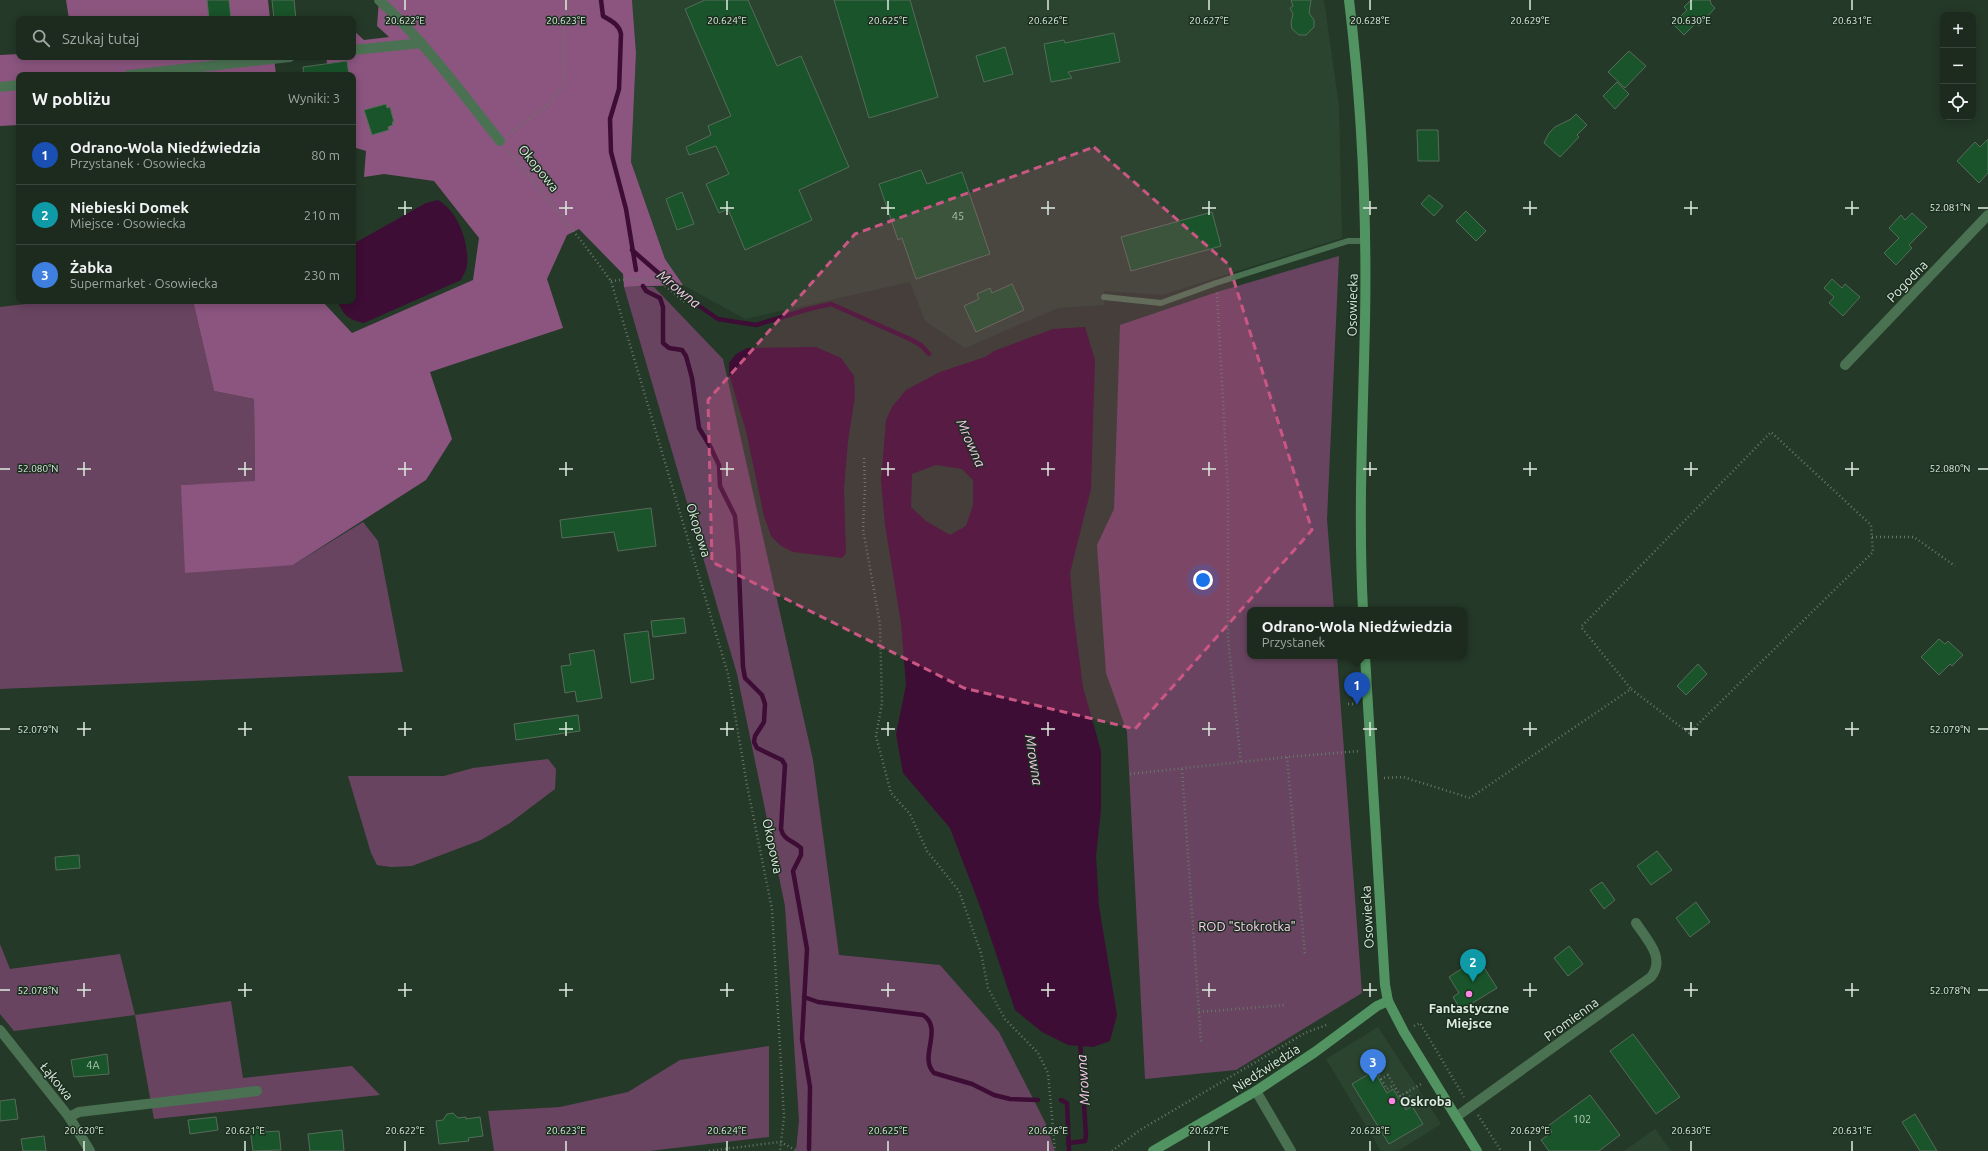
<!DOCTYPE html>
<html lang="pl">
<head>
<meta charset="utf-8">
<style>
	:root { --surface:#1c2b1e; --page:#253327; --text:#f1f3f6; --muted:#a0a7a4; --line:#3a473c; --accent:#db2777 }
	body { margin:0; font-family:Ubuntu,sans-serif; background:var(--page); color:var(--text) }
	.controls { position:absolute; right:12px; top:12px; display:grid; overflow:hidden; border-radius:8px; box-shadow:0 2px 10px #0003 }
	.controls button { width:36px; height:36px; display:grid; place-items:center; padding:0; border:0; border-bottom:1px solid var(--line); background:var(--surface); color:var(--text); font:20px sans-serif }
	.you { position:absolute; left:1203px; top:580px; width:14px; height:14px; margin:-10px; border:3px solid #fff; border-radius:50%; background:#1a73e8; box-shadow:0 0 0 6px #1a73e833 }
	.badge { display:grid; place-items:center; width:26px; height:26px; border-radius:50%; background:var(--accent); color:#fff; font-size:13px; font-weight:700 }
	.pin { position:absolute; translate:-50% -33px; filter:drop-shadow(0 1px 2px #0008) }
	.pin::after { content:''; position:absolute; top:21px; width:14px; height:12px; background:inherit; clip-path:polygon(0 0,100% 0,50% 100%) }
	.popup { position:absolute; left:1247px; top:607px; width:220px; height:52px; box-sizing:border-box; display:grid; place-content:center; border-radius:8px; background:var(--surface); filter:drop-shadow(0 1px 3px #0005); font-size:13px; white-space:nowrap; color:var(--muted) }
	.popup b { font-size:15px; color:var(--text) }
	.popup::after { content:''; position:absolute; left:50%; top:100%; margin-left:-8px; border:8px solid transparent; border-top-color:var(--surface) }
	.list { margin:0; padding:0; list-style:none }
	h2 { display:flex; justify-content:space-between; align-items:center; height:52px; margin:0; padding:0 16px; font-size:17px }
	h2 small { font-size:13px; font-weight:400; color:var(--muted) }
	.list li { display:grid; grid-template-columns:26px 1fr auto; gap:12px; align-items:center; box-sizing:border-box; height:60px; padding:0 16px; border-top:1px solid var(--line) }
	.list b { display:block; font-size:15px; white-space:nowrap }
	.list p { margin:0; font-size:13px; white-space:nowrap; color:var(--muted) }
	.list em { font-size:13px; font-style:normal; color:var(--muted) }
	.icon { flex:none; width:22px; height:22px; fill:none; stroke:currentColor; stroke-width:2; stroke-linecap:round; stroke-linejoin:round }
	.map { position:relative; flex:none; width:1988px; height:1151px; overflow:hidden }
	.search { position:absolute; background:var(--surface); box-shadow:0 2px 10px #0003; left:16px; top:16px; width:340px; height:44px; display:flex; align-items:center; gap:10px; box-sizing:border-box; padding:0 14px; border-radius:8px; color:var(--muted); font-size:15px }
	.panel { position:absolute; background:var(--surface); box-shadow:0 2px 10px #0003; left:16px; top:72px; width:340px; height:232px; border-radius:8px }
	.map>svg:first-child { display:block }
	.built { fill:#2a4430 }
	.green { fill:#694461 }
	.forest { fill:#8b557f }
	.water { fill:#3d0d35; fill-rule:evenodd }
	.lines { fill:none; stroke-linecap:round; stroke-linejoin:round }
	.stream { stroke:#3d0d35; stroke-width:4.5 }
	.building { fill:#19542a; stroke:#566c5a }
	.path { stroke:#667768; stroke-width:2.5; stroke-dasharray:1 3; stroke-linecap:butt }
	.lane { stroke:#4a7252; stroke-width:6 }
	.street { stroke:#4a7252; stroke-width:10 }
	.secondary { stroke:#529461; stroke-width:10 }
	.marked { fill:#ca5783; fill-opacity:0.2; stroke:#ca5783; stroke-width:3; stroke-dasharray:8 5; stroke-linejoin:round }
	.ticks { fill:none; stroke:#deebe0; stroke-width:1.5 }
	.poi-dot { fill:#fc86e3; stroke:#1b2f1f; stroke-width:1.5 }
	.labels { text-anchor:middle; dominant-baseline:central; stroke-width:3; stroke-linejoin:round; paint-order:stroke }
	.number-label { font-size:11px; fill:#adc5b2 }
	.street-label { font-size:13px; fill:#deebe0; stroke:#1b2f1f }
	.park-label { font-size:13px; fill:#ffcdf2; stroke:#1b2f1f }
	.poi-label { font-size:13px; font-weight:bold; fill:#deebe0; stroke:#1b2f1f }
	.water-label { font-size:14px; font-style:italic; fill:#f9c8ec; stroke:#1b2f1f }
	.ticks-label { font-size:10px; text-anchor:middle; fill:#deebe0; stroke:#1b2f1f; stroke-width:3; stroke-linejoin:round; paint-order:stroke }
</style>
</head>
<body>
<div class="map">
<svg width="1988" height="1151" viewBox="0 0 1988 1151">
	<rect width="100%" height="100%" fill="#253928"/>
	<!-- built -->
	<g class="built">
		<path d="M632,0H1324L1339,106L1342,238L1162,295L1104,291V305L1058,308L965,348L925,321L910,282L745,319L683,285L665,259L631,162L636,53Z"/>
		<path d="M1378,1027L1441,1124L1398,1151H1381L1326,1059Z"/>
		<path d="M1655,1129L1671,1151H1624Z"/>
	</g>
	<!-- green -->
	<g class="green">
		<path d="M1339,256L1327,519L1334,610H1250V656H1337L1362,993L1236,1070L1145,1079L1127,732L1106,673L1097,545L1114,509L1120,325L1217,292Z"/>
		<path d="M624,287H654L723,359L813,760L839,955L940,965L999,1032L1046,1124L1055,1151H796L799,1120L785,906L737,674Z"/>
		<path d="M51,301H193L214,391L254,399L255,482L181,485L293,565L363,522L378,541L403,672L0,689V307Z"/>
		<path d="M548,759L556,769L555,789L510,823L481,840L412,866L391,867L377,865L371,853L348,776H444L473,768Z"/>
		<path d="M0,944L10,969L120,954L135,1015L231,1001L243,1078L352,1066L380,1095L154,1119L135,1015L14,1031L0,1014Z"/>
		<path d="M769,1046V1137L649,1151H494L488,1111L560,1107L628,1092L680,1060Z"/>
	</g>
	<!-- forest -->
	<g class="forest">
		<path d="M66,0H268L270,19H69Z"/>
		<path d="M379,0H632L636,53L631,162L665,259L683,285L624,287L623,274L579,229L567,235L547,279L563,328L430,372L452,439L426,480L293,565L185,573L181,485L255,481L254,399L214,391L193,301H322L352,333L473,280L479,238L434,181L384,174L364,177L366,151L353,147V75H329L326,57H353V30L364,40L389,37L377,26Z"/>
		<path d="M19,54V57H274L276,75H19V125L0,126V55Z"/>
	</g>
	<!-- water -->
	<g class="water">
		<path d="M438,200C459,212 469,243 467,265C467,270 463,275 461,280L364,323C347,319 345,316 337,301H353V244L426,203Z"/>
		<path d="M1085,327L1095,360L1091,489L1070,573L1074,618L1083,687L1101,751V810L1096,856L1099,906L1117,1015L1110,1041L1093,1047L1068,1045L1042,1032L1015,1010L981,909L950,828L903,773L896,734L906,685L901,623L885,525L881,481L886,420L892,407L906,390L940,372L985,357L994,351L1053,329ZM936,465L962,469L973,480V505L966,526L950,535L926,521L911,507L912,474Z"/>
		<path d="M816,347L841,358L854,376L855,396L848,441L844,488L846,553L842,558L793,552L781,546L771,536L764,516L746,431L729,374V363L736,354L747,348Z"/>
	</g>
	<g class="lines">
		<!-- stream -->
		<g class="stream">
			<path d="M601,0L603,16C611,21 619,24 621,34L619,89L610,119L611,152L626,209L636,270"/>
			<path d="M632,250L686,297L718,319L756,325L809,309L831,304L912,340L922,346L929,354"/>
			<path d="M643,286L646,291L660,298L663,307V343L669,348L682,350L686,356L692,378L699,428L710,446L719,465L720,486L735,516L738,549L743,667L745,678L762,695L765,704L764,722L755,736L754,742L757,748L782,760L785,765L781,829C784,841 793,840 801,848V855L793,871L807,949L802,1039L810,1087L809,1149"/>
			<path d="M804,997L818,1002L923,1015C944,1029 918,1057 934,1073L972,1084L994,1095L1010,1099L1038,1100"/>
			<path d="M1061,1100L1067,1103L1069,1151"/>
			<path d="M1068,1143L1085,1141L1086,1136L1080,1040"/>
		</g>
	</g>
	<!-- building -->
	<g class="building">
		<path d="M207,0H229L231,19H209Z"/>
		<path d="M272,0H294L296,19H274Z"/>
		<path d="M705,0H748L777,66L801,56L849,167L799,190L812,220L745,250L728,209L719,213L706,184L729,174L716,146L689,155L686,147L711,135L708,126L731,116L685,9Z"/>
		<path d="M834,0H910L938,97L869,118Z"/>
		<path d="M1291,0H1311L1309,13L1314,20V27L1306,35H1299L1292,29L1291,23L1293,14L1290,8L1293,6Z"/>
		<path d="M1691,0H1710L1711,4L1715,8L1699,26L1696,23L1684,35L1673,24L1687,10L1684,7Z"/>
		<path d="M1114,33L1120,62L1068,72L1072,78L1051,82L1044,44L1064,40L1065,43Z"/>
		<path d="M1005,47L1013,74L984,82L976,56Z"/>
		<path d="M1629,51L1646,66L1625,88L1608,72Z"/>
		<path d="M347,61L349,75H304L303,67Z"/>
		<path d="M1617,82L1629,94L1615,109L1603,96Z"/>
		<path d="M386,104L387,108L390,107L394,122H392L393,125L388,127L389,130L372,135L364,110Z"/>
		<path d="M1576,114L1587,125L1577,135L1579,137L1560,157L1544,143L1549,133L1555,127L1571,119Z"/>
		<path d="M1417,130H1438L1439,161H1418Z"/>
		<path d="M1988,139V173L1979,183L1957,161L1975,142L1980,147Z"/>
		<path d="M921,170L927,184L962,172L990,254L916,279L902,238L898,240L879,184Z"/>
		<path d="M682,192L694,224L677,230L666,199Z"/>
		<path d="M1429,195L1443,206L1434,216L1421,204Z"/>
		<path d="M1466,211L1486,231L1476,241L1456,221Z"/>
		<path d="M1212,212L1221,246L1131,271L1121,237Z"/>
		<path d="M1912,213L1927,227L1909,245L1912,248L1896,265L1884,253L1899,238L1889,228L1901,215L1905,220Z"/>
		<path d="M1832,279L1842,288L1845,284L1860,297L1843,316L1829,303L1834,297L1824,288Z"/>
		<path d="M1012,284L1024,310L976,332L964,306L979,299L977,294L990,288L992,293Z"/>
		<path d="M651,508L656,546L618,551L614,532L562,538L560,520Z"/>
		<path d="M684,618L686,633L653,637L651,621Z"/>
		<path d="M648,631L654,679L631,683L624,634Z"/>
		<path d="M1939,639L1945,644L1948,641L1963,655L1952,666L1950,664L1939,675L1921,657Z"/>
		<path d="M594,650L602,698L577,702L575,691L565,693L561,666L571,665L569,654Z"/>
		<path d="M1698,664L1707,674L1686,695L1677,686Z"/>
		<path d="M578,715L580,731L516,740L514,724Z"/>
		<path d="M1657,851L1672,870L1651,885L1637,866Z"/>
		<path d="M79,855L80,868L56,870L55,857Z"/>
		<path d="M1602,882L1615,900L1604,909L1590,890Z"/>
		<path d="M1696,902L1710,922L1690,937L1676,918Z"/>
		<path d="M1569,946L1583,964L1568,976L1554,958Z"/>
		<path d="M1478,958L1497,988L1461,1010L1453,997L1459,993L1449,977Z"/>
		<path d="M1633,1034L1680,1097L1656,1114L1610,1051Z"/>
		<path d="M107,1054L109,1074L74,1077L71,1060Z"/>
		<path d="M1374,1071L1387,1093L1393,1089L1406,1110L1412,1106L1423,1124L1389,1144L1352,1084Z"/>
		<path d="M1590,1095L1620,1135L1599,1151H1549L1541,1140L1552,1132L1548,1126Z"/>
		<path d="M15,1099L18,1119L0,1121V1101Z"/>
		<path d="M453,1113L458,1118L466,1117V1119L480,1117L483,1136L468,1138L469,1141L439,1144L436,1121L443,1120L447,1114Z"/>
		<path d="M1915,1114L1937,1151H1920L1902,1122Z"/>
		<path d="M216,1117L218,1130L190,1134L188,1120Z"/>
		<path d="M265,1127V1132L279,1131L281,1150L253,1151L250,1129Z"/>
		<path d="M342,1130L344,1151H310L308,1134Z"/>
		<path d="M44,1136L46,1151H23L21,1139Z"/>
	</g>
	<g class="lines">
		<!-- path -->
		<g class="path">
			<path d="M509,134L549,104L565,82L563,57L564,26L569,0"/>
			<path d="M508,150L583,243L611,281L728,674L747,785L772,909L784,1117L780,1151"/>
			<path d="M611,281L629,279L659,281L686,303"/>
			<path d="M1217,293L1228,491V638L1241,763"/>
			<path d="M864,458L865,487L863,529L880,624L882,703L876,736L891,793L910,814L927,851L959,891L981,953L988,988L1005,1019L1038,1053L1048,1073L1055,1151"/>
			<path d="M1872,537H1914L1955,566"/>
			<path d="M1348,704H1355"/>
			<path d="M1287,757L1305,955"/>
			<path d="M1182,769L1201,1042"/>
			<path d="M1130,774L1287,757L1360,751"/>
			<path d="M1384,778L1403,777L1470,798L1631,689L1689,733L1873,552L1871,525L1771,432L1581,627L1631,689"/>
			<path d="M1199,1012L1286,1005"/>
			<path d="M1414,1026L1420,1023L1464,1097"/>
			<path d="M1368,1058L1381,1079L1388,1075L1400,1096L1423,1083"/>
			<path d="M1381,1079L1387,1089L1394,1085"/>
			<path d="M1400,1096L1406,1107L1413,1103L1407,1092"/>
			<path d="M1478,1115L1501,1151"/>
			<path d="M709,1151L780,1142L798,1151"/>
			<path d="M1112,1151L1140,1130L1305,1033L1329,1024"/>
		</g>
		<!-- lane -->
		<path class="lane" d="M1104,297L1161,303L1216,283L1348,241H1365"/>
		<!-- street -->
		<g class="street">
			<path d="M379,0C425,42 461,92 500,141"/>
			<path d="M353,50L422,43"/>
			<path d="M129,75L290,57"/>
			<path d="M0,87L19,85"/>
			<path d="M1845,365L1988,215"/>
			<path d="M0,1030L69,1117L90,1151"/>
			<path d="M1256,1091L1291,1151"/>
			<path d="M69,1117L79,1112L257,1091"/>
			<path d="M1456,1117L1651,977C1666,958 1647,940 1636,923"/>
		</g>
		<!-- secondary -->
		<g class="secondary">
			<path d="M1349,0C1362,107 1367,214 1365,322C1363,418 1358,514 1363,610"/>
			<path d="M1365,656L1385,985L1388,1001L1404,1032L1477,1151"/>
			<path d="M1153,1151L1256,1091L1315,1052L1377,1006L1388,1001"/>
		</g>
	</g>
	<!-- marked area -->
	<path class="marked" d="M1094,147L1229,265L1312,530L1135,729L964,688L712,562L708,400L855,234Z"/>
	<!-- ticks -->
	<path class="ticks" d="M405,0V10M566,0V10M727,0V10M888,0V10M1048,0V10M1209,0V10M1370,0V10M1530,0V10M1691,0V10M1852,0V10M405,201V215M566,201V215M727,201V215M888,201V215M1048,201V215M1209,201V215M1370,201V215M1530,201V215M1691,201V215M1852,201V215M398,208H412M559,208H573M720,208H734M881,208H895M1041,208H1055M1202,208H1216M1363,208H1377M1523,208H1537M1684,208H1698M1845,208H1859M1978,208H1988M84,462V476M245,462V476M405,462V476M566,462V476M727,462V476M888,462V476M1048,462V476M1209,462V476M1370,462V476M1530,462V476M1691,462V476M1852,462V476M0,469H10M77,469H91M238,469H252M398,469H412M559,469H573M720,469H734M881,469H895M1041,469H1055M1202,469H1216M1363,469H1377M1523,469H1537M1684,469H1698M1845,469H1859M1978,469H1988M84,722V736M245,722V736M405,722V736M566,722V736M727,722V736M888,722V736M1048,722V736M1209,722V736M1370,722V736M1530,722V736M1691,722V736M1852,722V736M0,729H10M77,729H91M238,729H252M398,729H412M559,729H573M720,729H734M881,729H895M1041,729H1055M1202,729H1216M1363,729H1377M1523,729H1537M1684,729H1698M1845,729H1859M1978,729H1988M84,983V997M245,983V997M405,983V997M566,983V997M727,983V997M888,983V997M1048,983V997M1209,983V997M1370,983V997M1530,983V997M1691,983V997M1852,983V997M0,990H10M77,990H91M238,990H252M398,990H412M559,990H573M720,990H734M881,990H895M1041,990H1055M1202,990H1216M1363,990H1377M1523,990H1537M1684,990H1698M1845,990H1859M1978,990H1988M84,1141V1151M245,1141V1151M405,1141V1151M566,1141V1151M727,1141V1151M888,1141V1151M1048,1141V1151M1209,1141V1151M1370,1141V1151M1530,1141V1151M1691,1141V1151M1852,1141V1151"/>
	<!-- markers -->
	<g class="poi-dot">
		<circle cx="1469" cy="994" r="4"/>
		<circle cx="1392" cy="1101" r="4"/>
	</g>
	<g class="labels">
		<!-- number labels -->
		<g class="number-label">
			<text x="958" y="216">45</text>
			<text x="93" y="1065">4A</text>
			<text x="1582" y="1119">102</text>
		</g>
		<!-- street labels -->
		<g class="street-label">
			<text transform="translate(539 168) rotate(51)">Okopowa</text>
			<text transform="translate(1907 281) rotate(-46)">Pogodna</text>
			<text transform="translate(1352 305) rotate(-89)">Osowiecka</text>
			<text transform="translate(699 530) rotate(73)">Okopowa</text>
			<text transform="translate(773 846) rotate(78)">Okopowa</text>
			<text transform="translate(1367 917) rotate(-93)">Osowiecka</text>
			<text transform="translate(1571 1019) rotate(-36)">Promienna</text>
			<text transform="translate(1266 1068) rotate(-33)">Niedźwiedzia</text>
			<text transform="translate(57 1081) rotate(51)">Łąkowa</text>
		</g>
		<!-- park labels -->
		<g class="park-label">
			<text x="1247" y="926">ROD "Stokrotka"</text>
		</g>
		<!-- poi labels -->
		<g class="poi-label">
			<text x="1469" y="1008">Fantastyczne<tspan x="1469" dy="15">Miejsce</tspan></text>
			<text x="1400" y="1101" text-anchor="start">Oskroba</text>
		</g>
		<!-- water labels -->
		<g class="water-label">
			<text transform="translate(679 289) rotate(39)">Mrowna</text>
			<text transform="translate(971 443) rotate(66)">Mrowna</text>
			<text transform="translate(1034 760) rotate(81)">Mrowna</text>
			<text transform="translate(1083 1080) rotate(-94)">Mrowna</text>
		</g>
	</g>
	<g class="ticks-label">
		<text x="405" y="24">20.622°E</text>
		<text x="566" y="24">20.623°E</text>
		<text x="727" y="24">20.624°E</text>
		<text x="888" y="24">20.625°E</text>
		<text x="1048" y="24">20.626°E</text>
		<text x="1209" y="24">20.627°E</text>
		<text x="1370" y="24">20.628°E</text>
		<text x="1530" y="24">20.629°E</text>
		<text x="1691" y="24">20.630°E</text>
		<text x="1852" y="24">20.631°E</text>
		<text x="1950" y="211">52.081°N</text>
		<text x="38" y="472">52.080°N</text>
		<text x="1950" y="472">52.080°N</text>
		<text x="38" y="733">52.079°N</text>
		<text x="1950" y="733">52.079°N</text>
		<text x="38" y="994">52.078°N</text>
		<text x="1950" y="994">52.078°N</text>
		<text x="84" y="1134">20.620°E</text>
		<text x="245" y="1134">20.621°E</text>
		<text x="405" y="1134">20.622°E</text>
		<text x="566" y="1134">20.623°E</text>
		<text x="727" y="1134">20.624°E</text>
		<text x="888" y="1134">20.625°E</text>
		<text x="1048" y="1134">20.626°E</text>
		<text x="1209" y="1134">20.627°E</text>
		<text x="1370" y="1134">20.628°E</text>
		<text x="1530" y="1134">20.629°E</text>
		<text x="1691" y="1134">20.630°E</text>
		<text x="1852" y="1134">20.631°E</text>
	</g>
</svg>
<div class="controls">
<button>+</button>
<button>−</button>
<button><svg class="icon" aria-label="locate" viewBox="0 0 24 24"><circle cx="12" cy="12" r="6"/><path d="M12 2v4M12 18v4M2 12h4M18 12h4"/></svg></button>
</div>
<div class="you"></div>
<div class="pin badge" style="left:1357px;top:705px;background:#1a4fb4">1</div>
<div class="popup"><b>Odrano-Wola Niedźwiedzia</b>Przystanek</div>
<div class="pin badge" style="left:1473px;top:982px;background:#0f9aa8">2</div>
<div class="pin badge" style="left:1373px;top:1082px;background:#3f7fe0">3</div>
<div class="search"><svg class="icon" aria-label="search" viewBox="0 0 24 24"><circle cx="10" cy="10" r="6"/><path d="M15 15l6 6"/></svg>Szukaj tutaj</div>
<section class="panel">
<h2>W pobliżu<small>Wyniki: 3</small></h2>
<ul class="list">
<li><span class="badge" style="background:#1a4fb4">1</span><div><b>Odrano-Wola Niedźwiedzia</b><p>Przystanek · Osowiecka</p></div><em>80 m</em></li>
<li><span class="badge" style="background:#0f9aa8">2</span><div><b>Niebieski Domek</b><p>Miejsce · Osowiecka</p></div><em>210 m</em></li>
<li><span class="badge" style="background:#3f7fe0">3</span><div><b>Żabka</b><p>Supermarket · Osowiecka</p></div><em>230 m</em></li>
</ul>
</section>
</div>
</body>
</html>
